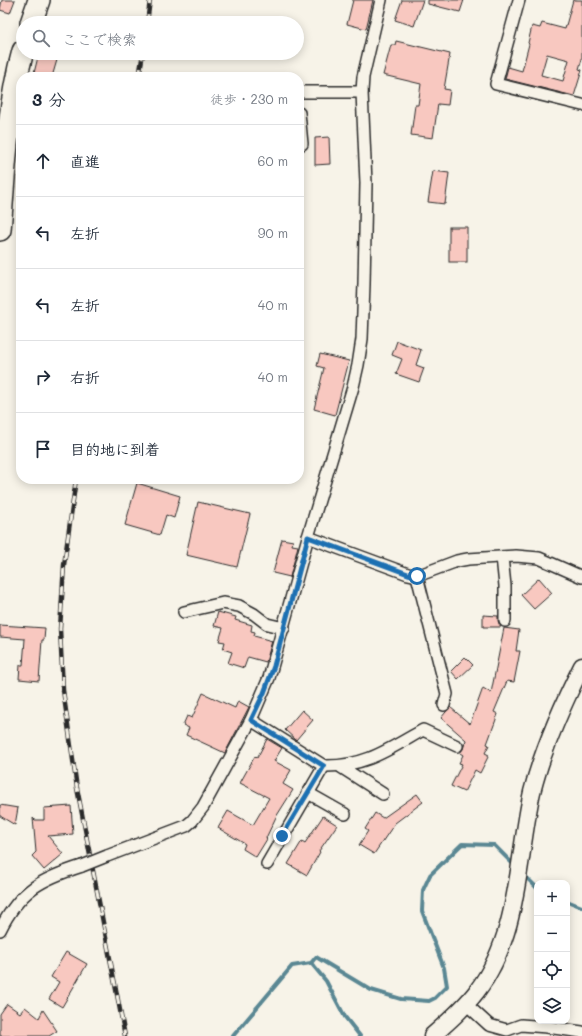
<!DOCTYPE html>
<html lang="ja">
<head>
<meta charset="utf-8">
<style>
	:root { --surface:#fff; --page:#f2f2f3; --text:#1f2937; --muted:#747a83; --line:#e0e1e3 }
	body { margin:0; font-family:Mali,"Klee One",sans-serif; background:var(--page); color:var(--text) }
	.controls { position:absolute; right:12px; bottom:12px; display:grid; overflow:hidden; border-radius:8px; box-shadow:0 2px 10px #0003 }
	.controls button { width:36px; height:36px; display:grid; place-items:center; padding:0; border:0; border-bottom:1px solid var(--line); background:var(--surface); color:var(--text); font:20px sans-serif }
	.stop { position:absolute; width:12px; height:12px; margin:-9px; border:3px solid #1f6fb2; border-radius:50%; background:#fff }
	.stop.end { background:#1f6fb2; border-color:#fff; box-shadow:0 1px 4px #0008 }
	.list { margin:0; padding:0; list-style:none }
	h2 { display:flex; justify-content:space-between; align-items:center; height:52px; margin:0; padding:0 16px; font-size:17px }
	h2 small { font-size:13px; font-weight:400; color:var(--muted) }
	.list li { display:grid; grid-template-columns:26px 1fr auto; gap:12px; align-items:center; box-sizing:border-box; height:72px; padding:0 16px; border-top:1px solid var(--line) }
	.list b { display:block; font-size:15px; white-space:nowrap }
	.list em { font-size:13px; font-style:normal; color:var(--muted) }
	.icon { flex:none; width:22px; height:22px; fill:none; stroke:currentColor; stroke-width:2; stroke-linecap:round; stroke-linejoin:round }
	.map { position:relative; flex:none; width:582px; height:1036px; overflow:hidden }
	.search { position:absolute; background:var(--surface); box-shadow:0 2px 10px #0003; left:16px; top:16px; width:288px; height:44px; display:flex; align-items:center; gap:10px; box-sizing:border-box; padding:0 14px; border-radius:22px; color:var(--muted); font-size:15px }
	.panel { position:absolute; background:var(--surface); box-shadow:0 2px 10px #0003; left:16px; top:72px; width:288px; height:412px; border-radius:16px }
	.map>svg:first-child { display:block }
	.lines { fill:none; stroke-linecap:round; stroke-linejoin:round }
	.stream { stroke:#5a8793; stroke-width:4 }
	.building { fill:#f8c8c0; stroke:#2b2b2b; fill-rule:evenodd }
	.street-casing { stroke:#2b2b2b; stroke-width:14 }
	.secondary-casing { stroke:#2b2b2b; stroke-width:19 }
	.highway-casing { stroke:#2b2b2b; stroke-width:24 }
	.street { stroke:#f7f3e8; stroke-width:11 }
	.secondary { stroke:#f7f3e8; stroke-width:16 }
	.highway { stroke:#f7f3e8; stroke-width:21 }
	.rail-casing { stroke:#2b2b2b; stroke-width:4.5 }
	.rail { stroke:#f7f3e8; stroke-width:3; stroke-dasharray:9; stroke-linecap:butt }
	.street-bridge-casing { stroke:#2b2b2b; stroke-width:14; stroke-linecap:butt }
	.street-bridge { stroke:#f7f3e8; stroke-width:11 }
	.route { stroke:#1f6fb2; stroke-width:5 }
</style>
</head>
<body>
<div class="map">
<svg width="582" height="1036" viewBox="0 0 582 1036">
	<rect width="100%" height="100%" fill="#f7f3e8"/>
	<filter id="ink" filterUnits="userSpaceOnUse"><feTurbulence type="fractalNoise" baseFrequency=".025" numOctaves="2"/><feDisplacementMap in="SourceGraphic" scale="8" xChannelSelector="R" yChannelSelector="G"/><feConvolveMatrix kernelMatrix="1 2 1 2 8 2 1 2 1" color-interpolation-filters="sRGB"/></filter>
	<g filter="url(#ink)">
		<g class="lines">
			<!-- stream -->
			<g class="stream">
				<path d="M523,874L537,888"/>
				<path d="M567,901L582,907"/>
				<path d="M311,963L326,981L345,1017L360,1036"/>
				<path d="M233,1036L292,966L311,963L316,957L371,990L401,999L429,1001L435,998L447,986L444,968L422,911L423,890L430,875L462,844L494,845L515,866"/>
			</g>
		</g>
		<!-- building -->
		<g class="building">
			<path d="M2,0H15L10,13L0,10Z"/>
			<path d="M353,0H373L366,29L347,24Z"/>
			<path d="M402,0H423L414,26L395,20Z"/>
			<path d="M428,0H464L460,12L428,4Z"/>
			<path d="M573,0H582V59L579,69L582,70L574,96L505,79L508,67L522,71L529,44L528,43L532,26L540,28L542,23L565,29ZM547,54L569,60L563,81L541,75Z"/>
			<path d="M396,41L450,54L444,89L450,90L448,105L438,104L433,138L411,135L415,105H418L421,84L383,75L391,45H395Z"/>
			<path d="M39,53H59L52,77H33Z"/>
			<path d="M329,137L330,164L315,165V138Z"/>
			<path d="M433,171L449,173L445,204L428,202Z"/>
			<rect x="449" y="227" width="18" height="35"/>
			<path d="M397,341L421,350L416,365L424,368L419,382L396,374L402,359L392,355Z"/>
			<path d="M320,354L349,361L335,415L314,409L324,368L317,366Z"/>
			<path d="M137,483L180,496L174,518L166,515L160,535L125,525Z"/>
			<path d="M198,502L250,514L237,567L186,555Z"/>
			<path d="M282,539L293,541L292,545L298,546L290,577L273,573Z"/>
			<path d="M539,578L552,593L534,609L521,595Z"/>
			<path d="M218,612L236,617L235,620L252,625L251,631L255,632L254,636L272,641L266,662L248,657L244,668L228,663L232,652L223,649L225,642L219,641L223,628L214,626Z"/>
			<path d="M483,615L498,616V621L501,627H483Z"/>
			<path d="M0,625L45,628L44,640H42L39,681L19,679L20,665H23L25,639L0,637Z"/>
			<path d="M504,628L519,630L516,651H520L514,682L507,681L494,712L498,714L487,744L489,745L485,753L489,755L480,773L475,770L464,792L451,786L462,764L459,763L463,755L460,753L463,749L466,740L441,718L450,707L470,724L483,688L491,693Z"/>
			<path d="M465,657L473,665L458,679L451,671Z"/>
			<path d="M203,693L235,708L238,701L249,707L225,753L186,735L189,728L183,725L187,716L192,718Z"/>
			<path d="M302,710L313,720L296,740L285,730Z"/>
			<path d="M267,739L282,748L274,761L291,770L283,784L293,790L276,817L266,838L267,839L256,857L243,849L245,844L218,828L228,811L253,825L269,798L240,783L255,756L257,758Z"/>
			<path d="M417,794L423,802L395,823L374,854L359,845L368,831L365,829L375,813L383,818Z"/>
			<path d="M0,805L18,808L15,825L0,816Z"/>
			<path d="M71,806L73,834L48,836L63,854L44,870L32,856L36,852L33,818L35,820H44V808Z"/>
			<path d="M323,816L337,825L319,851L320,852L307,875L288,864L302,841L305,843Z"/>
			<path d="M66,952L87,964L62,1007L49,999L59,982L51,977Z"/>
			<path d="M7,1004L20,1013L25,1007L39,1018L43,1010L57,1031L49,1036H0V1014Z"/>
		</g>
		<g class="lines">
			<defs>
				<g id="street">
					<path d="M519,0L496,84L582,105"/>
					<path d="M299,92H362"/>
					<path d="M299,113L302,144"/>
					<path d="M308,537L408,574L417,576L457,561L468,559L516,556L539,558L582,577"/>
					<path d="M502,557L505,586V621"/>
					<path d="M417,576L447,694L444,705"/>
					<path d="M184,612L223,603L239,606L254,614L267,624L284,628"/>
					<path d="M251,720L324,766L267,864"/>
					<path d="M324,766C365,767 389,749 423,730L457,746"/>
					<path d="M341,767L383,794"/>
					<path d="M308,793L345,814"/>
					<path d="M107,856L186,826L192,821L203,807L251,720L269,678L308,537L353,387L358,365L362,339L364,284L366,183L362,92L363,77L381,0"/>
					<path d="M0,930C20,890 41,879 82,866"/>
					<path d="M466,1004L489,1025L507,1030L521,1025L547,1027L582,1032"/>
				</g>
				<path id="secondary" d="M432,1036C448,1022 464,1008 477,991C520,934 517,859 532,792C543,748 562,706 582,666"/>
				<g id="highway">
					<path d="M31,23L39,0"/>
					<path d="M0,230C5,171 7,109 23,51"/>
				</g>
			</defs>
			<!-- street casing -->
			<use href="#street" class="street-casing"/>
			<!-- secondary casing -->
			<use href="#secondary" class="secondary-casing"/>
			<!-- highway casing -->
			<use href="#highway" class="highway-casing"/>
			<!-- street -->
			<use href="#street" class="street"/>
			<!-- secondary -->
			<use href="#secondary" class="secondary"/>
			<!-- highway -->
			<use href="#highway" class="highway"/>
			<defs>
				<g id="rail">
					<path d="M147,23L150,0"/>
					<path d="M139,77L143,53"/>
					<path d="M76,479L64,565L60,629L63,690L77,788L125,1036"/>
				</g>
			</defs>
			<!-- rail casing -->
			<use href="#rail" class="rail-casing"/>
			<!-- rail -->
			<use href="#rail" class="rail"/>
			<defs>
				<path id="street-bridge" d="M82,866L107,856"/>
			</defs>
			<!-- street-bridge casing -->
			<use href="#street-bridge" class="street-bridge-casing"/>
			<!-- street-bridge -->
			<use href="#street-bridge" class="street-bridge"/>
		</g>
	</g>
	<g class="lines" filter="url(#ink)">
		<!-- route -->
		<path class="route" d="M282,836L324,766L251,720L264,693L274,666L308,537L408,574L417,576"/>
	</g>
</svg>
<div class="controls">
<button>+</button>
<button>−</button>
<button><svg class="icon" aria-label="locate" viewBox="0 0 24 24"><circle cx="12" cy="12" r="6"/><path d="M12 2v4M12 18v4M2 12h4M18 12h4"/></svg></button>
<button><svg class="icon" aria-label="layers" viewBox="0 0 24 24"><path d="M12 4l9 5-9 5-9-5zM3 14l9 5 9-5"/></svg></button>
</div>
<div class="stop" style="left:417px;top:576px"></div>
<div class="stop end" style="left:282px;top:836px"></div>
<div class="search"><svg class="icon" aria-label="search" viewBox="0 0 24 24"><circle cx="10" cy="10" r="6"/><path d="M15 15l6 6"/></svg>ここで検索</div>
<section class="panel">
<h2>3 分<small>徒歩 · 230 m</small></h2>
<ul class="list">
<li><svg class="icon" aria-label="ahead" viewBox="0 0 24 24"><path d="M12 20V5M6 11l6-6 6 6"/></svg><div><b>直進</b></div><em>60 m</em></li>
<li><svg class="icon" aria-label="left" viewBox="0 0 24 24"><path d="M17 20v-9H6M10 6l-5 5 5 5"/></svg><div><b>左折</b></div><em>90 m</em></li>
<li><svg class="icon" aria-label="left" viewBox="0 0 24 24"><path d="M17 20v-9H6M10 6l-5 5 5 5"/></svg><div><b>左折</b></div><em>40 m</em></li>
<li><svg class="icon" aria-label="right" viewBox="0 0 24 24"><path d="M7 20v-9h11M14 6l5 5-5 5"/></svg><div><b>右折</b></div><em>40 m</em></li>
<li><svg class="icon" aria-label="arrive" viewBox="0 0 24 24"><path d="M6 21V4h12l-3 4 3 4H6"/></svg><div><b>目的地に到着</b></div></li>
</ul>
</section>
</div>
</body>
</html>
